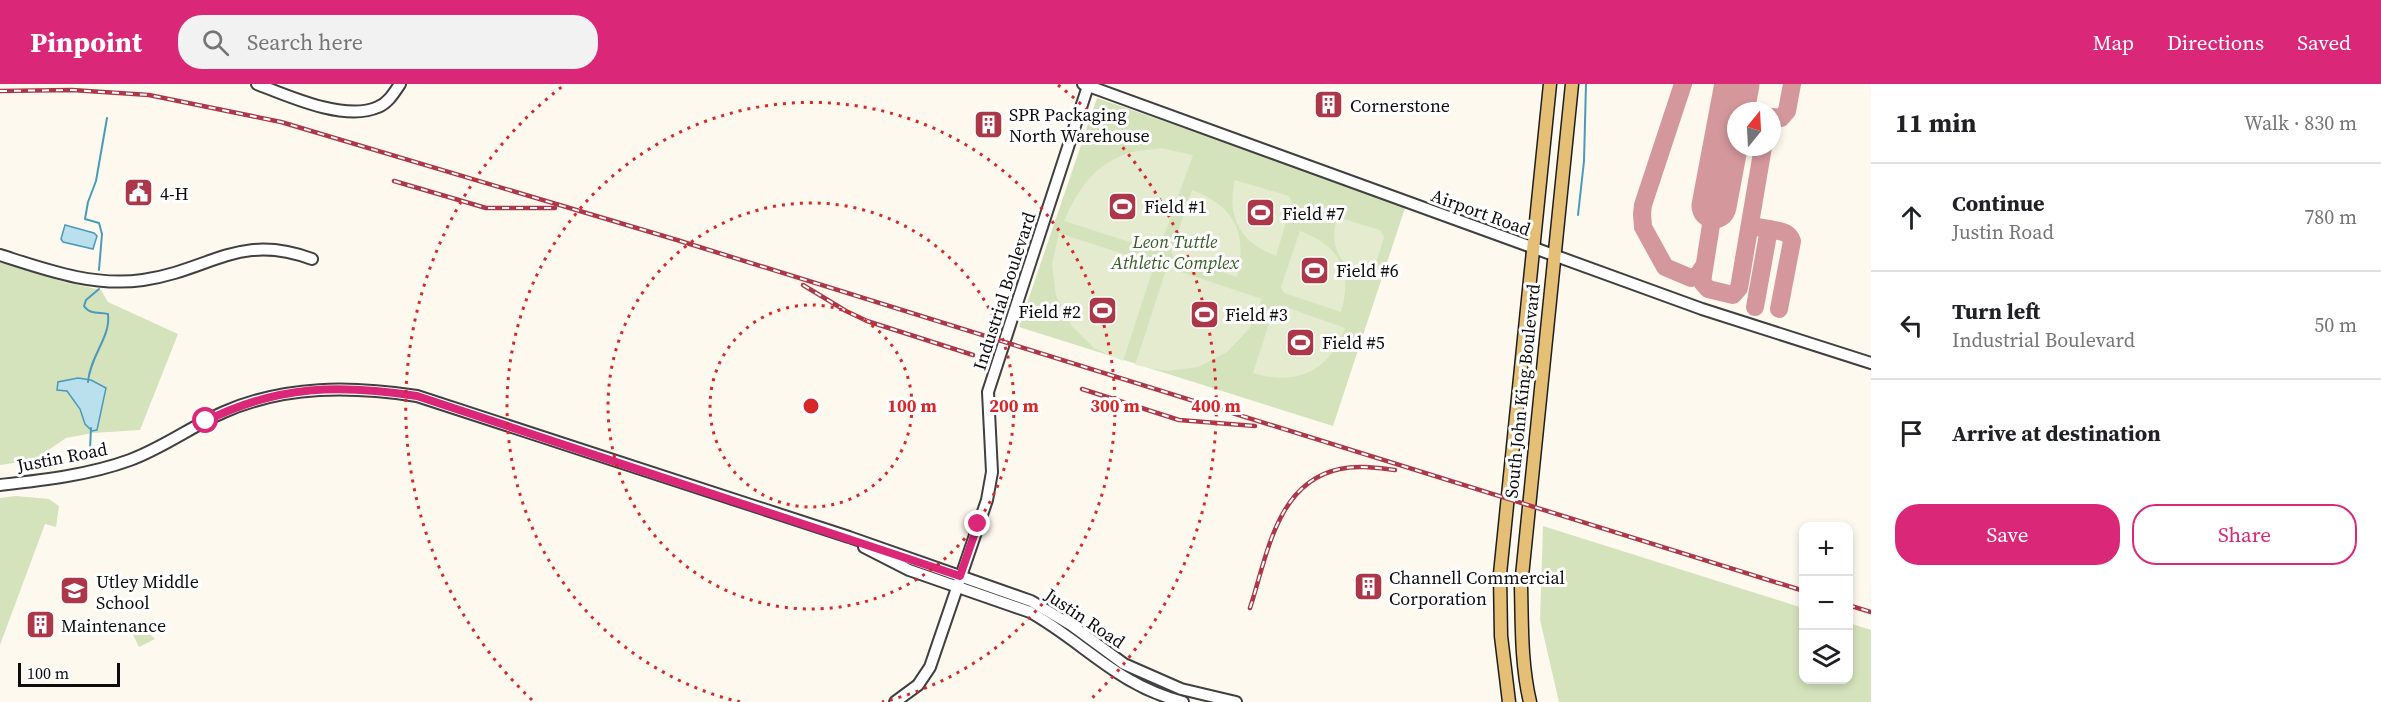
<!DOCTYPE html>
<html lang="en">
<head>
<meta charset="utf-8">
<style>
	:root { --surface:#fff; --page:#f2f2f2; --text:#202124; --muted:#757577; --line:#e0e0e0; --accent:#db2777 }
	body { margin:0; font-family:"Source Serif 4",serif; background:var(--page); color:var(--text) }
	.controls { position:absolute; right:18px; bottom:18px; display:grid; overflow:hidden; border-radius:12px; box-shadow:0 3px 9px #0003 }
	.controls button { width:54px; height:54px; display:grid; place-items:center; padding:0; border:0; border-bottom:2px solid var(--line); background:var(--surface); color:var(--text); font:30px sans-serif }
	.compass { position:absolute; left:1727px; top:18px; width:54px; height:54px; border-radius:50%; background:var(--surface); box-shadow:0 3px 9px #0003; rotate:18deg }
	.scale { position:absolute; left:18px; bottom:15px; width:102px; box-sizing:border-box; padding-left:6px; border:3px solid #0d0d0d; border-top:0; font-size:16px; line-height:21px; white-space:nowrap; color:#0d0d0d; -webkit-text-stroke:4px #fff; paint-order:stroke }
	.stop { position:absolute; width:18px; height:18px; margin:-14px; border:4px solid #db2777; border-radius:50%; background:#fff }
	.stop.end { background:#db2777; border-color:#fff; box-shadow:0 2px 6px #0008 }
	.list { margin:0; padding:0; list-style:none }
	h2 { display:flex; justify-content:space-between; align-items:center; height:78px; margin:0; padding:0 24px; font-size:26px }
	h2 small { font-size:20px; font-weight:400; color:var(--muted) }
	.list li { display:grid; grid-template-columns:39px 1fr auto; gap:18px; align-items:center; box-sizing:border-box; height:108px; padding:0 24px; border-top:2px solid var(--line) }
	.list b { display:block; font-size:22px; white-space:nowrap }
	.list p { margin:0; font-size:20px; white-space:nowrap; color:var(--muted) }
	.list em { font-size:20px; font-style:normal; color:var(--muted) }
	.actions { display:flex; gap:12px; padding:18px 24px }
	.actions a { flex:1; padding:14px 0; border:2px solid var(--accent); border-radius:24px; text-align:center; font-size:21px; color:var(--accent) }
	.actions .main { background:var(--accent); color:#fff }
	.icon { flex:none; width:33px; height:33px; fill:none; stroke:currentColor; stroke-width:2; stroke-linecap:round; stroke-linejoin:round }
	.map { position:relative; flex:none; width:1871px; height:618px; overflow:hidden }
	header { display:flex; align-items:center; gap:36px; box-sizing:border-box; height:84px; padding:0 30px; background:var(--accent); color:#fff }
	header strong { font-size:28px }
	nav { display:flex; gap:33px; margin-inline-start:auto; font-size:21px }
	.search { width:420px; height:54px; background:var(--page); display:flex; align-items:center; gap:15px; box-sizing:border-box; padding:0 21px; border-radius:24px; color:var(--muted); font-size:22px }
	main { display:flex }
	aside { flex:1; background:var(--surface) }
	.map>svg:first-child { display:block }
	.green { fill:#d5e3bd }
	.pitch { fill:#e4ebce }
	.water { fill:#bae0ee; stroke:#4b9abb; stroke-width:1.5 }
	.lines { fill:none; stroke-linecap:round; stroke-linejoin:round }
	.stream { stroke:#4b9abb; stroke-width:2 }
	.taxiway { stroke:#d4989c; stroke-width:18 }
	.runway { stroke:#d4989c; stroke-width:45 }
	.minor-casing { stroke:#404040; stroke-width:14 }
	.major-casing { stroke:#1e1e1e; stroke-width:15 }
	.minor { stroke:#fff; stroke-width:10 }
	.major { stroke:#e6bf76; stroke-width:12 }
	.rail-casing { stroke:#ab3749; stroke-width:4.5 }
	.rail { stroke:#fff; stroke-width:2; stroke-dasharray:7; stroke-linecap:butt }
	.route { stroke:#db2777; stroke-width:8 }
	.ring { fill:none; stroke:#d62828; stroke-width:3; stroke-dasharray:3 6 }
	.labels { text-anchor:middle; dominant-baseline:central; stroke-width:6; stroke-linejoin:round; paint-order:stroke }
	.poi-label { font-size:18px; fill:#0d0d0d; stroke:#fff; text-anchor:start }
	.street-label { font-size:18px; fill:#0d0d0d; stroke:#fff }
	.park-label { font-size:18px; font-style:italic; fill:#375c26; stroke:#fff }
	.centre { fill:#d62828; stroke:#fff; stroke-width:3 }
	.ring-label { font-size:18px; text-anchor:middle; font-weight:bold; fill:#d62828; stroke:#fff; stroke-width:6; stroke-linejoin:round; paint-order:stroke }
</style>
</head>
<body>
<header>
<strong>Pinpoint</strong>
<div class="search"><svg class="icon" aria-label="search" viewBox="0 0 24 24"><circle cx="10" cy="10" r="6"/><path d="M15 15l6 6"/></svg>Search here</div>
<nav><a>Map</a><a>Directions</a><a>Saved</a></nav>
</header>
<main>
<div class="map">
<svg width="1871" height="618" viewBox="0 0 1871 618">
	<rect width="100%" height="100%" fill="#fdf9ef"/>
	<!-- green -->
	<g class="green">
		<path d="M1097,14L1406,121L1333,342L1019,243Z"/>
		<path d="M0,178L64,198L101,206L108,218L178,250L140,346L93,349L66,354L34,376L0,381Z"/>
		<path d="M16,412L49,415L59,422L56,443L45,440L0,561V414Z"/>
		<path d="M1543,442L1803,524L1804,596H1848L1849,539L1871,546V618H1559L1540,536Z"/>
		<path d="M140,541L155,555L139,563L130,545Z"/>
	</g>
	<!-- pitch -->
	<g class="pitch">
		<path d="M1161,64L1193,71L1160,163L1155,166L1064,137C1079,104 1093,82 1128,69C1138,66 1151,66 1161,64Z"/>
		<path d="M1235,96L1289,112L1292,118L1276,172C1241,159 1226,134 1235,96Z"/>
		<path d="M1192,106C1236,123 1247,149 1237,193L1173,172L1171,168Z"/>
		<path d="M1337,133L1380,146L1384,153L1371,196C1341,185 1328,164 1337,133Z"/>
		<path d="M1300,147C1340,162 1353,187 1341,228L1284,209L1281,203Z"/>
		<path d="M1059,149L1151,179L1153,185L1123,277L1094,264L1071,241L1056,212L1052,180Z"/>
		<path d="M1172,185L1262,215L1249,245L1227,268L1198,283L1166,287L1135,281L1165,189Z"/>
		<path d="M1280,221L1345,244C1329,288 1296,302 1253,289L1274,224Z"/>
	</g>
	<!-- water -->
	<g class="water">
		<path d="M65,141L94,149L97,152L93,165L63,158L61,155Z"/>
		<path d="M78,294L91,296L106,304L97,346L92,347L85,340L80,325L67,307L57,306L58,298Z"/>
	</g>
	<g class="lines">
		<!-- stream -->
		<g class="stream">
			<path d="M1578,131L1584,77L1586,0"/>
			<path d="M99,186L102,150L99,139L85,135L88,118L96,97L107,34"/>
			<path d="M88,298C90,272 111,253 108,230C99,228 90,231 84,222L86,216L99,205"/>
			<path d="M90,365L91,344"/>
		</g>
		<!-- taxiway -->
		<g class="taxiway">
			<path d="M1683,0L1643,121L1642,130L1643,143L1665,183L1691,194L1698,191L1704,182"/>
			<path d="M1733,25L1743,27"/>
			<path d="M1772,33L1781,34L1787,27L1792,0"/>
			<path d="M1714,122L1702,198L1708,205L1733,211L1739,204L1763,63"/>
			<path d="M1750,142L1769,145L1755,223"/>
			<path d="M1769,145C1779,147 1789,147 1792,157L1779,225"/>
		</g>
		<!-- runway -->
		<path class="runway" d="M1714,122L1737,0"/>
		<defs>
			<g id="minor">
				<path d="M257,0C288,12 345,38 378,23C388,19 394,9 400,0"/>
				<path d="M1083,0L1702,225L1871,279"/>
				<path d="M0,171C47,186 93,203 143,196C211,186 239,148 312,175"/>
				<path d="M0,401C44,396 89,391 130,376C163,364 192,342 224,328C286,301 351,302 417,312L849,453L1031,517L1071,541L1124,580L1181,605L1236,618"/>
				<path d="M864,463L909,486L1030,528C1085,559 1117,601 1183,618"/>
				<path d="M895,618L918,601L930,583L987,416L992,388L988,308L1088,2"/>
			</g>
			<g id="major">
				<path d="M1509,618L1501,552L1500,490L1550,0"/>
				<path d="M1530,618C1521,580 1522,541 1521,502L1572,0"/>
			</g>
		</defs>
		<!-- minor casing -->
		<use href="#minor" class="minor-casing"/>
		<!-- major casing -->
		<use href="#major" class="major-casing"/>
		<!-- minor -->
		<use href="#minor" class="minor"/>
		<!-- major -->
		<use href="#major" class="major"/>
		<defs>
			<g id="rail">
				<path d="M0,7L72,6L149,11L281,38L677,156L1804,507"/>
				<path d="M394,97L486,124H555"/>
				<path d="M803,201L846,227L867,237L973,271"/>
				<path d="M1082,305L1179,336L1255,342"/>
				<path d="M1848,521L1871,528"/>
				<path d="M1250,524C1267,473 1276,398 1340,385C1358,381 1377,384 1395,386"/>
			</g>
		</defs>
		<!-- rail casing -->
		<use href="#rail" class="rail-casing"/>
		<!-- rail -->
		<use href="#rail" class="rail"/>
	</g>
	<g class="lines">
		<!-- route -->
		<path class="route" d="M206,337C278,301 340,300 417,312L960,492L978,440"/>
	</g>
	<!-- distance rings -->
	<g class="ring">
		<circle cx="811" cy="322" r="101"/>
		<circle cx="811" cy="322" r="203"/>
		<path d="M740 618A304 304 0 1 1 882 618"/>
		<path d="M532 616A405 405 0 0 1 564 1M1058 1A405 405 0 0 1 1090 616"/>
	</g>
	<!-- icons -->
	<defs>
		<symbol id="building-square" viewBox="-11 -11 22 22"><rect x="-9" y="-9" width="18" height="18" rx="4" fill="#ab3749" stroke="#fff"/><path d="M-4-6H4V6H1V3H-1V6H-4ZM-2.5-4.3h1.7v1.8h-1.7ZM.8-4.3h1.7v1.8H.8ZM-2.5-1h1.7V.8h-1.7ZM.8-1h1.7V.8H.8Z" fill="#fff"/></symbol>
		<symbol id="civic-square" viewBox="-11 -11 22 22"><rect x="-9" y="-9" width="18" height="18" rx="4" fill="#ab3749" stroke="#fff"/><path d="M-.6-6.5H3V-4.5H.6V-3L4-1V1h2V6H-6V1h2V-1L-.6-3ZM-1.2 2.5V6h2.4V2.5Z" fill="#fff"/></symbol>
		<symbol id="stadium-square" viewBox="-11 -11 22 22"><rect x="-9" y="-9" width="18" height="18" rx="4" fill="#ab3749" stroke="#fff"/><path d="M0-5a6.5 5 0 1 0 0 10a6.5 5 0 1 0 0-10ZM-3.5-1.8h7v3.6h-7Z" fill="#fff"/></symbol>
		<symbol id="school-square" viewBox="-11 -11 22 22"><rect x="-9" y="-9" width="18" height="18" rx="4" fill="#ab3749" stroke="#fff"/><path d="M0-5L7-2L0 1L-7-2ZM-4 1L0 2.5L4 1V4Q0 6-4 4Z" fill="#fff"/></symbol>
	</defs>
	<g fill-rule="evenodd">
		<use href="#building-square" x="1312" y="4" width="33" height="33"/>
		<use href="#building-square" x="972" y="24" width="33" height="33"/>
		<use href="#civic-square" x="122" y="92" width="33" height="33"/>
		<use href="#stadium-square" x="1106" y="106" width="33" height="33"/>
		<use href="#stadium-square" x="1244" y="112" width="33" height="33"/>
		<use href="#stadium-square" x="1298" y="170" width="33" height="33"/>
		<use href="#stadium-square" x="1086" y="210" width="33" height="33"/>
		<use href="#stadium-square" x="1188" y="214" width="33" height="33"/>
		<use href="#stadium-square" x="1284" y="242" width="33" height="33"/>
		<use href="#building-square" x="1352" y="486" width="33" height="33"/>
		<use href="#school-square" x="58" y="490" width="33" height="33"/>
		<use href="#building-square" x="24" y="524" width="33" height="33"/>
	</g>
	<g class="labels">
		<!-- poi labels -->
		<g class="poi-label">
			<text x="1350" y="21">Cornerstone</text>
			<text x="1009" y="30">SPR Packaging<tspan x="1009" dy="21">North Warehouse</tspan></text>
			<text x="160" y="109">4-H</text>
			<text x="1144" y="122">Field #1</text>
			<text x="1282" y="129">Field #7</text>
			<text x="1336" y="186">Field #6</text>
			<text x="1081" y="227" text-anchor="end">Field #2</text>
			<text x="1225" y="230">Field #3</text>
			<text x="1322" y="258">Field #5</text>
			<text x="1389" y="493">Channell Commercial<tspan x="1389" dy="21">Corporation</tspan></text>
			<text x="96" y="497">Utley Middle<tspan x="96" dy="21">School</tspan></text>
			<text x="61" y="541">Maintenance</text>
		</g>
		<!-- street labels -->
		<g class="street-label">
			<text transform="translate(1481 128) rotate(20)">Airport Road</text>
			<text transform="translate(1004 207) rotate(-72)">Industrial Boulevard</text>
			<text transform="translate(1522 307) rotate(-84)">South John King Boulevard</text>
			<text transform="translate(62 373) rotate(-11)">Justin Road</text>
			<text transform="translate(1085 534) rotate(34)">Justin Road</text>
		</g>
		<!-- park labels -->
		<g class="park-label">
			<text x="1175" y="157">Leon Tuttle<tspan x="1175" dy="21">Athletic Complex</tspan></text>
		</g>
	</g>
	<circle cx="811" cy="322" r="9" class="centre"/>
	<g class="ring-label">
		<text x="912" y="328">100 m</text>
		<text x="1014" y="328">200 m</text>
		<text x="1115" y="328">300 m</text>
		<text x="1216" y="328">400 m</text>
	</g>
</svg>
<div class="controls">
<button>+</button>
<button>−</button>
<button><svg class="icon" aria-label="layers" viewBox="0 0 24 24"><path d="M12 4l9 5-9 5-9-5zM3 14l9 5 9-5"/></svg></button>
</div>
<svg class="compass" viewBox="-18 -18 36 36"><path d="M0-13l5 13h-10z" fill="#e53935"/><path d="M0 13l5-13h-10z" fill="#757577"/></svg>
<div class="scale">100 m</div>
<div class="stop" style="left:206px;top:337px"></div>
<div class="stop end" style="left:978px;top:440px"></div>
</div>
<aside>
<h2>11 min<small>Walk · 830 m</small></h2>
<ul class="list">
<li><svg class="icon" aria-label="ahead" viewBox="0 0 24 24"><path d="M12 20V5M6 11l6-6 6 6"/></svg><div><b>Continue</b><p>Justin Road</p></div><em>780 m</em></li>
<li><svg class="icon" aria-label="left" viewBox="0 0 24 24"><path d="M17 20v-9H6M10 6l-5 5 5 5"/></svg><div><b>Turn left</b><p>Industrial Boulevard</p></div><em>50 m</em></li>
<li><svg class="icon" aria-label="arrive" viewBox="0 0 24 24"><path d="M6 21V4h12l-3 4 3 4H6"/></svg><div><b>Arrive at destination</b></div></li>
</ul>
<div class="actions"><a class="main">Save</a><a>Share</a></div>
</aside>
</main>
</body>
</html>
